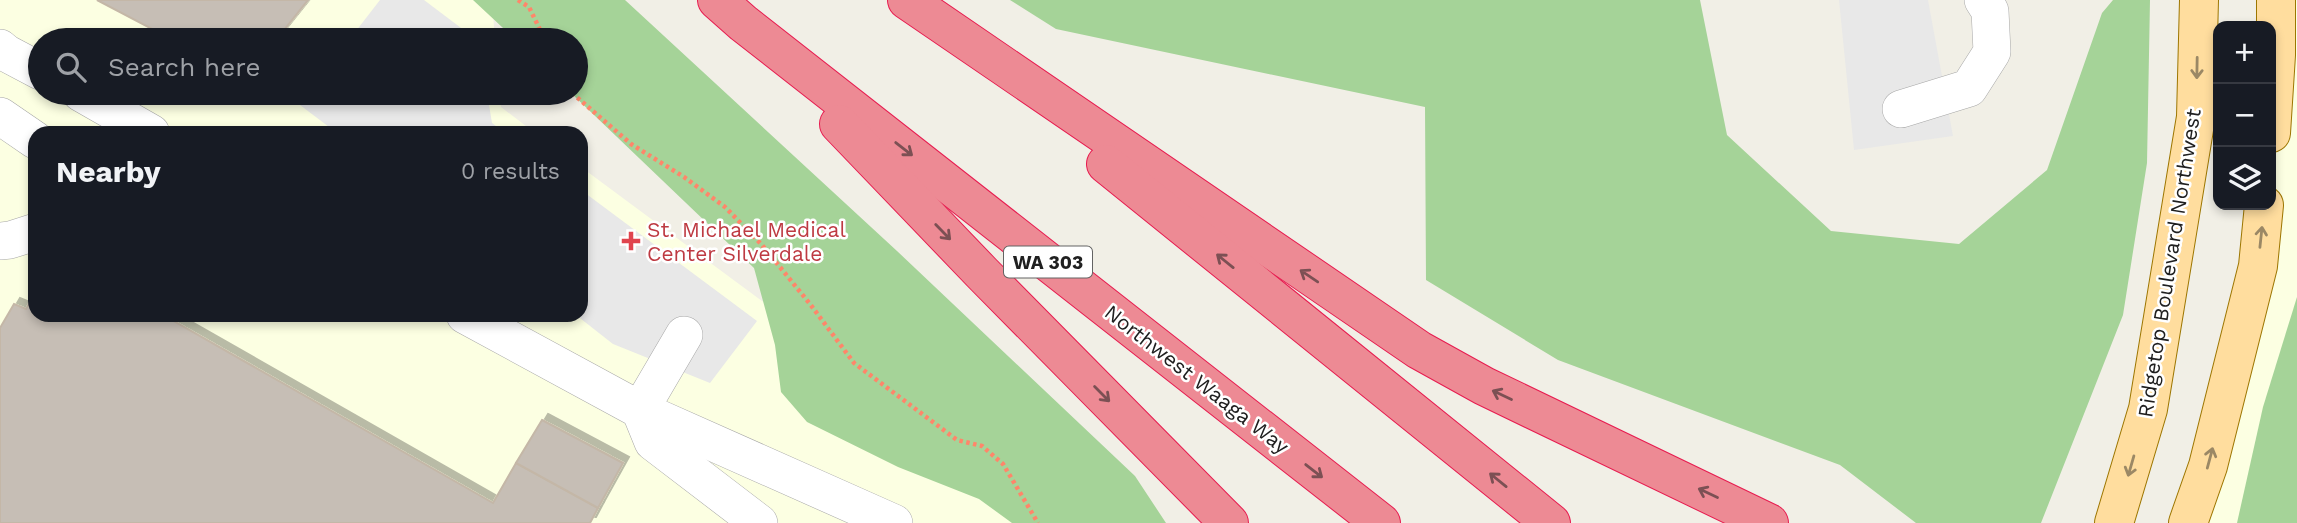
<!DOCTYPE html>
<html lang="en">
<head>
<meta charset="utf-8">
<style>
	:root { --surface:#171b24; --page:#242831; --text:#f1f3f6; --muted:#9ea1a6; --line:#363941 }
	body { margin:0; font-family:"Work Sans",sans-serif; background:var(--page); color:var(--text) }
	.controls { position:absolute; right:21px; top:21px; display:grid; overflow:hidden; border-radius:14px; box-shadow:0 4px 10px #0003 }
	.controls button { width:63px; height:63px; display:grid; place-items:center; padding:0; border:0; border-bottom:2px solid var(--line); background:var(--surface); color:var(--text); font:35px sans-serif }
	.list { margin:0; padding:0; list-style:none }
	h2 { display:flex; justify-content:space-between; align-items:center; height:91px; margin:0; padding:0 28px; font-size:30px }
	h2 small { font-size:23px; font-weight:400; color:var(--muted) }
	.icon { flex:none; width:38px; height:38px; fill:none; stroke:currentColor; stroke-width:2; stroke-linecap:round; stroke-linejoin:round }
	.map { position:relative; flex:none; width:2297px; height:523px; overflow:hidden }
	.search { position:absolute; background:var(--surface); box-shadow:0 4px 10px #0003; left:28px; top:28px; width:560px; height:77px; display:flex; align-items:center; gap:18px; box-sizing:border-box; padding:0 24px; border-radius:38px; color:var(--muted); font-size:26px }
	.panel { position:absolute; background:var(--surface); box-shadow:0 4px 10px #0003; left:28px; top:126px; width:560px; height:196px; border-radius:21px }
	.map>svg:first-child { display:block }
	.education { fill:#fcffe2 }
	.forest { fill:#a5d398 }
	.parking { fill:#e8e8e8 }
	.building { fill:#c6beb5; stroke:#c4b7a7; stroke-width:2; filter:url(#shadow) }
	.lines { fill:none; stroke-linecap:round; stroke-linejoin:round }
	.minor-casing { stroke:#a7a7a7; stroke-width:38 }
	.major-casing { stroke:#9d7600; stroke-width:40 }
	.highway-casing { stroke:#e71c50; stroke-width:40 }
	.path { stroke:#ff866a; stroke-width:4.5; stroke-dasharray:3.5 3.5; stroke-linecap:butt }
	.minor { stroke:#fff; stroke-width:37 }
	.major { stroke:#ffdd9e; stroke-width:38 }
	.highway { stroke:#ed8a94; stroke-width:38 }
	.oneway { stroke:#9b8865 }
	.oneway2 { stroke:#7c5054 }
	.health-dot { fill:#e0444e; stroke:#fff; stroke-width:2.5 }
	.labels { text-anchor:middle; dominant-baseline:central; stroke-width:5; stroke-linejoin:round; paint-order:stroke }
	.shield { fill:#fff; stroke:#636363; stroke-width:2 }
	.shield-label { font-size:19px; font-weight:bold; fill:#202020 }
	.health-label { font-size:21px; fill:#be3a42; stroke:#fff; text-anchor:start }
	.street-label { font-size:21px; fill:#202020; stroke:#fff }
</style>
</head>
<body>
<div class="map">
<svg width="2297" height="523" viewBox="0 0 2297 523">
	<defs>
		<filter id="shadow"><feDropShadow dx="6" dy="-6" stdDeviation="0" flood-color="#0004"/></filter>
	</defs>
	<rect width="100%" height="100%" fill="#f1efe6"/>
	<!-- education -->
	<g class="education">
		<path d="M0,0H474L493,14L495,40H40V93H499L501,107L535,133H35V315H581V167L1056,519L1058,523H0Z"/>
		<path d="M2276,0H2297V523H2188L2271,205Z"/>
	</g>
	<!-- forest -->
	<g class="forest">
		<path d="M473,0H625L897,251L1135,476L1166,523H1012L979,499L898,467L807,422L781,392L775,345L754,268L571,93H576V40H516Z"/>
		<path d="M1010,0H1700L1727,135L1831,231L1959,244L2047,170L2102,13L2113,0H2150L2147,163L2123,315L2041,523H1916L1840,465L1558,360L1426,280L1425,107L1056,29Z"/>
		<path d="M2297,297V523H2237L2263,407Z"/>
	</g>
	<!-- parking -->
	<g class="parking">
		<path d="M380,0H424L477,40H349Z"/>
		<path d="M1839,0H1928L1953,136L1854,150Z"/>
		<path d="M309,93H487L492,123L505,133H337L300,105Z"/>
		<path d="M581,190L757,321L710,383L613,344L576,315H581Z"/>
	</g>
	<!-- building -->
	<g class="building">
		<path d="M97,0H308L276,40H173Z"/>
		<path d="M35,294V315H163L493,503L516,463L598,508L590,523H0V328L14,304L26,309Z"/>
		<path d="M542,420L623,463L598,508L516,463Z"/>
	</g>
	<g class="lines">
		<defs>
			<g id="minor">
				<path d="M0,48L6,53L40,71"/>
				<path d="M81,93L151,133"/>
				<path d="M1901,109L1969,88L1992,52L1990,11L1983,0"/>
				<path d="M0,116L35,140"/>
				<path d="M0,241L10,240L35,232"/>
				<path d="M465,315L640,410L894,523"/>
				<path d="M684,335L640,410L653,442L759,523"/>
			</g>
			<g id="major">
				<path d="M2271,133L2276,55V0"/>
				<path d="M2114,523L2148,409L2196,117L2199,0"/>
				<path d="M2188,523L2208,466L2258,266L2264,205"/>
			</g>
			<g id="highway">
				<path d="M717,0L743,23L1381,523"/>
				<path d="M907,0L1419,350L1484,386L1769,523"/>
				<path d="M839,124L982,273L1229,523"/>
				<path d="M1106,164L1551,523"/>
			</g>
		</defs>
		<!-- minor casing -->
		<use href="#minor" class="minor-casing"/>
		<!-- major casing -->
		<use href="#major" class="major-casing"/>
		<!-- highway casing -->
		<use href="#highway" class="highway-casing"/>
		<!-- path -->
		<g class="path">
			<path d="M518,0L529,7L545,40"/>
			<path d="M572,93L631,144L684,177L725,207L762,245L810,304L854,363L957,440L982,446L1003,464L1038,523"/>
		</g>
		<!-- minor -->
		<use href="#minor" class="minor"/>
		<!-- major -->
		<use href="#major" class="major"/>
		<!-- highway -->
		<use href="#highway" class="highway"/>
	</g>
	<!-- one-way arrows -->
	<defs><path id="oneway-shaft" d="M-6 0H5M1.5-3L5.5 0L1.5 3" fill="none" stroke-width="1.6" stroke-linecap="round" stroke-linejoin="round" transform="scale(1.75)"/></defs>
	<g class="oneway">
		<use href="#oneway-shaft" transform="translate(2197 68) rotate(91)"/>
		<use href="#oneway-shaft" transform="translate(2261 237) rotate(-84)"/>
		<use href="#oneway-shaft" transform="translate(2210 458) rotate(-75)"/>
		<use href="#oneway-shaft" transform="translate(2131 466) rotate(106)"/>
	</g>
	<g class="oneway2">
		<use href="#oneway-shaft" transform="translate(904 149) rotate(38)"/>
		<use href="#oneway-shaft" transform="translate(943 232) rotate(46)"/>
		<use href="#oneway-shaft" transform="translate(1225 261) rotate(-141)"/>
		<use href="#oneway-shaft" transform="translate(1309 276) rotate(-146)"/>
		<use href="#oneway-shaft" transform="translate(1102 394) rotate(45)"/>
		<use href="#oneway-shaft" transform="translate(1502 395) rotate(-155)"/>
		<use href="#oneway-shaft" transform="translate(1314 471) rotate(38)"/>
		<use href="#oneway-shaft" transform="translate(1498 480) rotate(-141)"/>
		<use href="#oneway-shaft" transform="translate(1708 493) rotate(-155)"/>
	</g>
	<!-- markers -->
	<path class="health-dot" d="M627.5 230.5h7v7h7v7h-7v7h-7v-7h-7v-7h7z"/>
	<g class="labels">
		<!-- shield labels -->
		<rect class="shield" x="1004" y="246.5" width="88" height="31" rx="5"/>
		<g class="shield-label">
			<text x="1048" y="262">WA 303</text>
		</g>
		<!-- health labels -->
		<g class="health-label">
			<text x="647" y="229">St. Michael Medical<tspan x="647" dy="24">Center Silverdale</tspan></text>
		</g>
		<!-- street labels -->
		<g class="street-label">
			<text transform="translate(2169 263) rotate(-81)">Ridgetop Boulevard Northwest</text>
			<text transform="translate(1197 379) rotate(38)">Northwest Waaga Way</text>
		</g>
	</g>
</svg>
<div class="controls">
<button>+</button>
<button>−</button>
<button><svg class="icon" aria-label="layers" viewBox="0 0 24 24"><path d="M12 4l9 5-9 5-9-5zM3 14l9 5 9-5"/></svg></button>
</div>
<div class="search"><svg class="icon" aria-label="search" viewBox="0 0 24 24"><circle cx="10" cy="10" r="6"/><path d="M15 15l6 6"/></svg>Search here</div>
<section class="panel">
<h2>Nearby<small>0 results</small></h2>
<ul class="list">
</ul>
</section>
</div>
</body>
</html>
